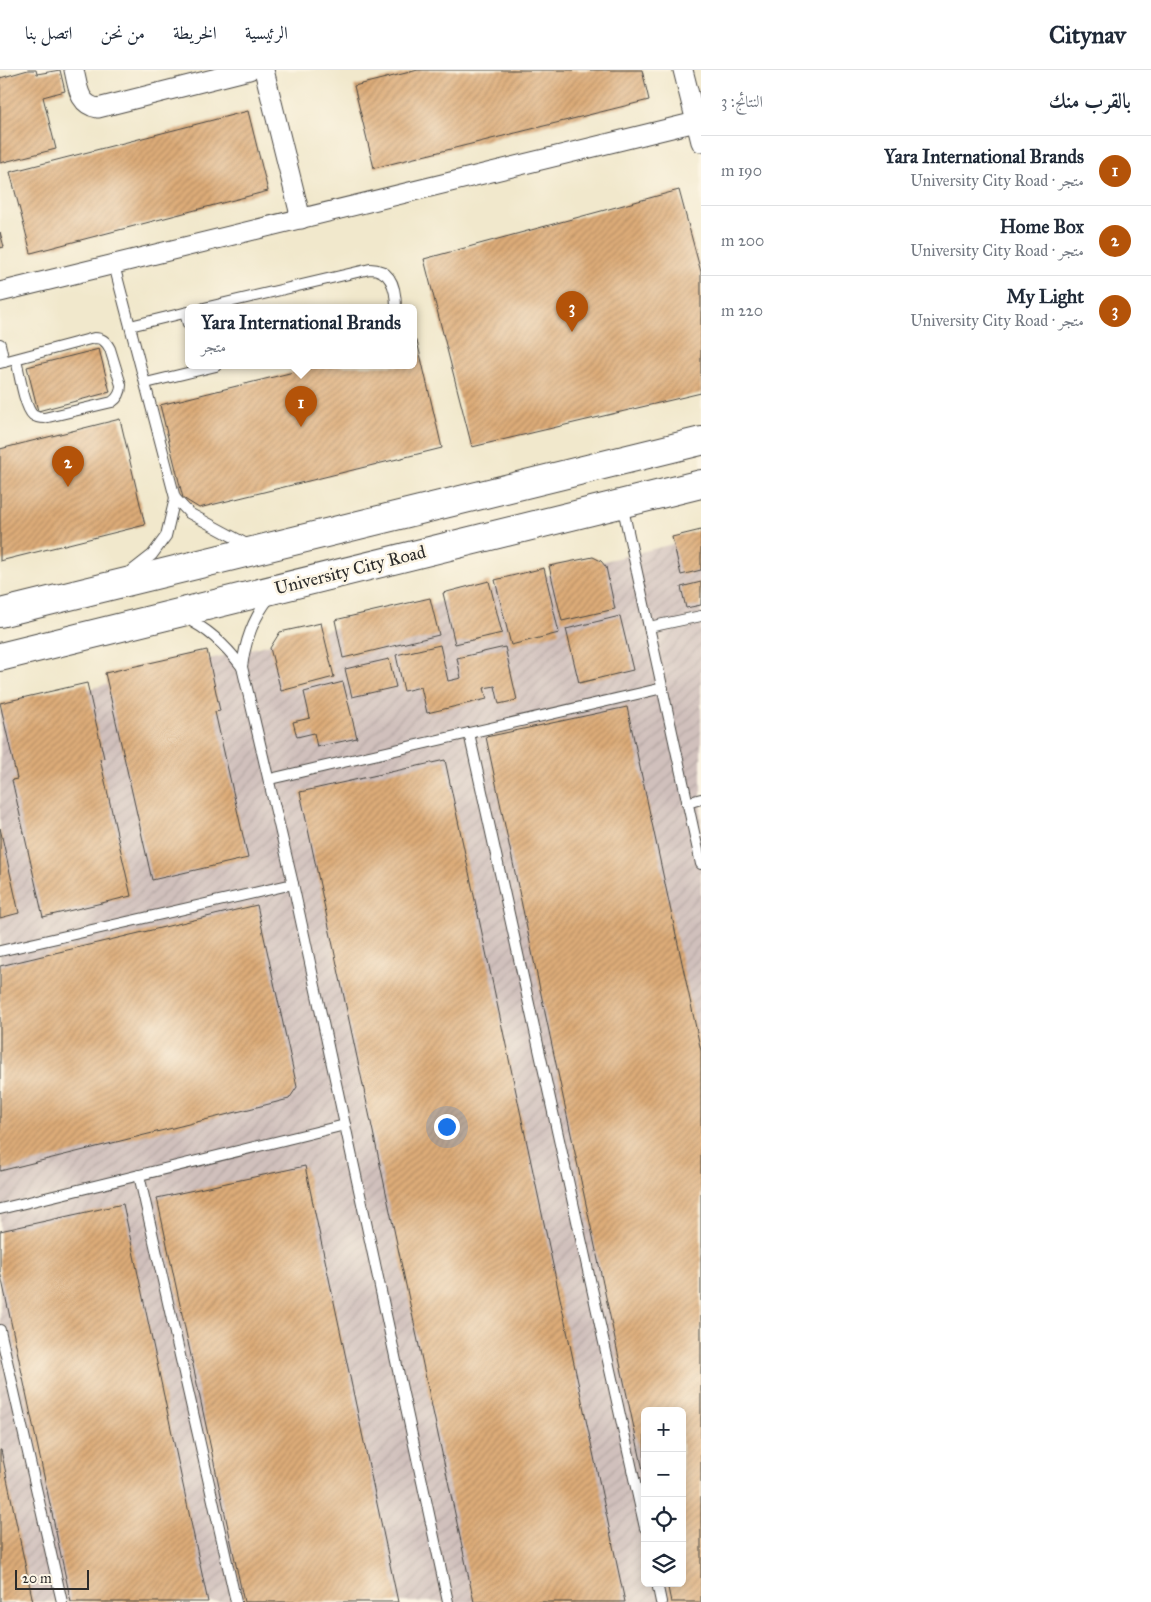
<!DOCTYPE html>
<html lang="ar">
<head>
<meta charset="utf-8">
<style>
	:root { --surface:#fff; --page:#f2f2f3; --text:#1f2937; --muted:#747a83; --line:#e0e1e3; --accent:#b45309 }
	body { margin:0; font-family:"IM FELL Great Primer",Amiri,serif; background:var(--page); color:var(--text); direction:rtl }
	.controls { position:absolute; right:15px; bottom:15px; display:grid; overflow:hidden; border-radius:8px; box-shadow:0 2px 12px #0003 }
	.controls button { width:45px; height:45px; display:grid; place-items:center; padding:0; border:0; border-bottom:1px solid var(--line); background:var(--surface); color:var(--text); font:25px sans-serif }
	.scale { position:absolute; left:15px; bottom:12px; width:74px; box-sizing:border-box; padding-left:5px; border:2px solid #2b2b2b; border-top:0; font-size:14px; line-height:18px; white-space:nowrap; color:#2b2b2b; -webkit-text-stroke:4px #fcf5e5; paint-order:stroke }
	.you { position:absolute; left:446px; top:1056px; width:18px; height:18px; margin:-12px; border:4px solid #fff; border-radius:50%; background:#1a73e8; box-shadow:0 0 0 8px #1a73e833 }
	.badge { display:grid; place-items:center; width:32px; height:32px; border-radius:50%; background:var(--accent); color:#fff; font-size:16px; font-weight:700 }
	.pin { position:absolute; translate:-50% -41px; filter:drop-shadow(0 1px 2px #0008) }
	.pin::after { content:''; position:absolute; top:26px; width:18px; height:15px; background:inherit; clip-path:polygon(0 0,100% 0,50% 100%) }
	.popup { position:absolute; left:185px; top:234px; width:232px; height:65px; box-sizing:border-box; display:grid; place-content:center; border-radius:8px; background:var(--surface); filter:drop-shadow(0 1px 4px #0005); font-size:16px; white-space:nowrap; color:var(--muted) }
	.popup b { font-size:19px; color:var(--text) }
	.popup::after { content:''; position:absolute; left:50%; top:100%; margin-left:-10px; border:10px solid transparent; border-top-color:var(--surface) }
	.list { margin:0; padding:0; list-style:none }
	h2 { display:flex; justify-content:space-between; align-items:center; height:65px; margin:0; padding:0 20px; font-size:21px }
	h2 small { font-size:16px; font-weight:400; color:var(--muted) }
	.list li { display:grid; grid-template-columns:32px 1fr auto; gap:15px; align-items:center; box-sizing:border-box; height:70px; padding:0 20px; border-top:1px solid var(--line) }
	.list b { display:block; font-size:19px; white-space:nowrap }
	.list p { margin:0; font-size:16px; white-space:nowrap; color:var(--muted) }
	.list em { font-size:16px; font-style:normal; color:var(--muted) }
	.icon { flex:none; width:28px; height:28px; fill:none; stroke:currentColor; stroke-width:2; stroke-linecap:round; stroke-linejoin:round }
	.map { position:relative; flex:none; width:701px; height:1532px; overflow:hidden; direction:ltr }
	header { display:flex; align-items:center; gap:30px; box-sizing:border-box; height:70px; padding:0 25px; background:var(--surface); border-bottom:1px solid var(--line) }
	header strong { font-size:24px }
	nav { display:flex; gap:28px; margin-inline-start:auto; font-size:18px }
	main { display:flex }
	aside { flex:1; background:var(--surface) }
	.map>svg:first-child { display:block }
	.industrial { fill:url(#industrial-furrows); fill-rule:evenodd }
	.building { fill:url(#building-hatch) }
	.lines { fill:none; stroke-linecap:round; stroke-linejoin:round }
	.lane-casing { stroke:#494743; stroke-width:12 }
	.street-casing { stroke:#494743; stroke-width:21 }
	.primary-casing { stroke:#494743; stroke-width:30 }
	.lane { stroke:#fff; stroke-width:10 }
	.street { stroke:#fff; stroke-width:19 }
	.primary { stroke:#fff; stroke-width:28 }
	.labels { text-anchor:middle; dominant-baseline:central; stroke-width:5; stroke-linejoin:round; paint-order:stroke }
	.street-label { font-size:18px; fill:#2b2b2b; stroke:#fcf5e5 }
</style>
</head>
<body>
<header>
<strong>Citynav</strong>
<nav><a>الرئيسية</a><a>الخريطة</a><a>من نحن</a><a>اتصل بنا</a></nav>
</header>
<main>
<aside>
<h2>بالقرب منك<small>النتائج: 3</small></h2>
<ul class="list">
<li><span class="badge">1</span><div><b>Yara International Brands</b><p>متجر · University City Road</p></div><em>190 m</em></li>
<li><span class="badge">2</span><div><b>Home Box</b><p>متجر · University City Road</p></div><em>200 m</em></li>
<li><span class="badge">3</span><div><b>My Light</b><p>متجر · University City Road</p></div><em>220 m</em></li>
</ul>
</aside>
<div class="map">
<svg width="701" height="1532" viewBox="0 0 701 1532">
	<defs>
		<pattern id="industrial-furrows" width="10" height="10" patternUnits="userSpaceOnUse" patternTransform="scale(1.25)"><rect width="10" height="10" fill="#d0c0bc"/><path d="M-1 1l2-2M0 10L10 0M9 11l2-2" fill="none" stroke="#b3a5a2"/></pattern>
		<pattern id="building-hatch" width="6" height="6" patternUnits="userSpaceOnUse" patternTransform="scale(1.25)"><rect width="6" height="6" fill="#ddac78"/><path d="M-1 1l2-2M0 6l6-6M5 7l2-2" fill="none" stroke="#b38c63"/></pattern>
	</defs>
	<rect width="100%" height="100%" fill="#fcf5e5"/>
	<filter id="ink" filterUnits="userSpaceOnUse"><feTurbulence type="fractalNoise" baseFrequency=".02" numOctaves="2"/><feDisplacementMap in="SourceGraphic" scale="10" xChannelSelector="R" yChannelSelector="G"/><feConvolveMatrix kernelMatrix="1 2 1 2 8 2 1 2 1" color-interpolation-filters="sRGB"/></filter>
	<filter id="wash" filterUnits="userSpaceOnUse"><feTurbulence type="fractalNoise" baseFrequency=".0096" numOctaves="4" result="noise"/><feDisplacementMap in="SourceGraphic" scale="20" xChannelSelector="R" yChannelSelector="G"/><feGaussianBlur stdDeviation="1.12" result="paint"/><feColorMatrix in="noise" values="0 0 0 0 0 0 0 0 0 0 0 0 0 0 0 0 0 1.4 0 .05"/><feComposite in="paint" operator="in"/></filter>
	<g filter="url(#wash)">
		<rect width="100%" height="100%" fill="#f1e8cc"/>
		<!-- industrial -->
		<path class="industrial" d="M701,467V1532H0V641ZM645,1341H682V1513H645Z"/>
		<g id="blocks">
			<!-- building -->
			<g class="building">
				<path d="M28,0H36L37,4L60,0L65,21L43,27L56,79L0,93V8Z"/>
				<path d="M418,0H642L649,30L374,98L354,16Z"/>
				<path d="M248,41L268,121L31,183L10,102Z"/>
				<path d="M679,120L701,202V323L472,377L424,189Z"/>
				<path d="M0,162L4,177L0,178Z"/>
				<path d="M417,271L442,378L199,438L183,428L160,335L318,296H414V272Z"/>
				<path d="M99,279L110,322L38,341L27,297Z"/>
				<path d="M120,349L145,455L0,491V379Z"/>
				<path d="M701,460V500L681,505L672,467Z"/>
				<path d="M593,487L601,491L606,497L615,539L562,551L549,496Z"/>
				<path d="M544,498L559,563L511,575L495,510Z"/>
				<path d="M489,511L502,563L455,574L443,523Z"/>
				<path d="M701,512V535L686,538L681,517Z"/>
				<path d="M430,528L439,565L343,588L335,550Z"/>
				<path d="M620,546L633,600L579,613L566,559Z"/>
				<path d="M321,553L334,607L281,621L270,578L280,562Z"/>
				<path d="M440,575L448,611L461,608L457,588L505,577L517,630L499,634L495,616L484,618L487,629L427,643L421,617L404,621L396,585Z"/>
				<path d="M207,580L220,641L215,642L248,788L152,810L105,603Z"/>
				<path d="M389,589L396,617L352,627L345,599Z"/>
				<path d="M343,612L357,668L317,677L314,663L297,667L293,652L310,648L304,622Z"/>
				<path d="M87,613L104,688L100,689L131,826L43,847L12,710L17,709L0,633Z"/>
				<path d="M627,637L701,981V1532H671L667,1513H682V1341H645L644,1405L486,667Z"/>
				<path d="M445,690L625,1532H474L300,722Z"/>
				<path d="M0,758L19,843L0,848Z"/>
				<path d="M257,835L297,1017L289,1029L0,1101V896Z"/>
				<path d="M305,1096L398,1532H244L157,1128Z"/>
				<path d="M123,1134L208,1532H71L0,1201V1161Z"/>
				<path d="M0,1380H1L33,1532H0Z"/>
			</g>
		</g>
	</g>
	<g filter="url(#ink)">
		<use href="#blocks" fill-opacity="0" stroke="#494743" stroke-width="1"/>
		<g class="lines">
			<defs>
				<g id="lane">
					<path d="M114,195L175,428L189,443L250,476"/>
					<path d="M204,238L370,199C392,199 396,220 396,238"/>
					<path d="M185,243L188,254"/>
					<path d="M130,256L188,242"/>
					<path d="M0,274L4,292"/>
					<path d="M0,293L94,268C102,268 106,271 110,279L121,315C121,323 118,328 112,332L44,348C40,348 37,348 33,345C24,337 19,301 16,289"/>
					<path d="M146,313L216,296"/>
					<path d="M622,434L701,794"/>
					<path d="M129,503L152,485L166,466L175,428"/>
					<path d="M270,527C253,548 245,570 242,597L293,814L448,1532"/>
					<path d="M185,548C209,559 227,577 242,597"/>
					<path d="M649,557L701,546"/>
					<path d="M469,663L645,1458"/>
					<path d="M270,709L663,618"/>
					<path d="M687,733L701,729"/>
					<path d="M0,881L293,814"/>
					<path d="M139,1105L236,1532"/>
					<path d="M0,1139L345,1055"/>
					<path d="M0,1260L62,1532"/>
					<path d="M657,1513L661,1532"/>
				</g>
				<g id="street">
					<path d="M74,0C78,16 78,35 98,38L249,0"/>
					<path d="M264,0L301,149"/>
					<path d="M683,0L701,72"/>
					<path d="M0,222L696,52"/>
				</g>
				<g id="primary">
					<path d="M0,543L701,371"/>
					<path d="M0,587L701,414"/>
				</g>
			</defs>
			<!-- lane casing -->
			<use href="#lane" class="lane-casing"/>
			<!-- street casing -->
			<use href="#street" class="street-casing"/>
			<!-- primary casing -->
			<use href="#primary" class="primary-casing"/>
			<!-- lane -->
			<use href="#lane" class="lane"/>
			<!-- street -->
			<use href="#street" class="street"/>
			<!-- primary -->
			<use href="#primary" class="primary"/>
		</g>
	</g>
	<g class="labels">
		<!-- street labels -->
		<g class="street-label">
			<text transform="translate(350 500) rotate(-14)">University City Road</text>
		</g>
	</g>
</svg>
<div class="controls">
<button>+</button>
<button>−</button>
<button><svg class="icon" aria-label="locate" viewBox="0 0 24 24"><circle cx="12" cy="12" r="6"/><path d="M12 2v4M12 18v4M2 12h4M18 12h4"/></svg></button>
<button><svg class="icon" aria-label="layers" viewBox="0 0 24 24"><path d="M12 4l9 5-9 5-9-5zM3 14l9 5 9-5"/></svg></button>
</div>
<div class="scale">20 m</div>
<div class="you"></div>
<div class="pin badge" style="left:301px;top:357px">1</div>
<div class="popup"><b>Yara International Brands</b>متجر</div>
<div class="pin badge" style="left:68px;top:417px">2</div>
<div class="pin badge" style="left:572px;top:262px">3</div>
</div>
</main>
</body>
</html>
